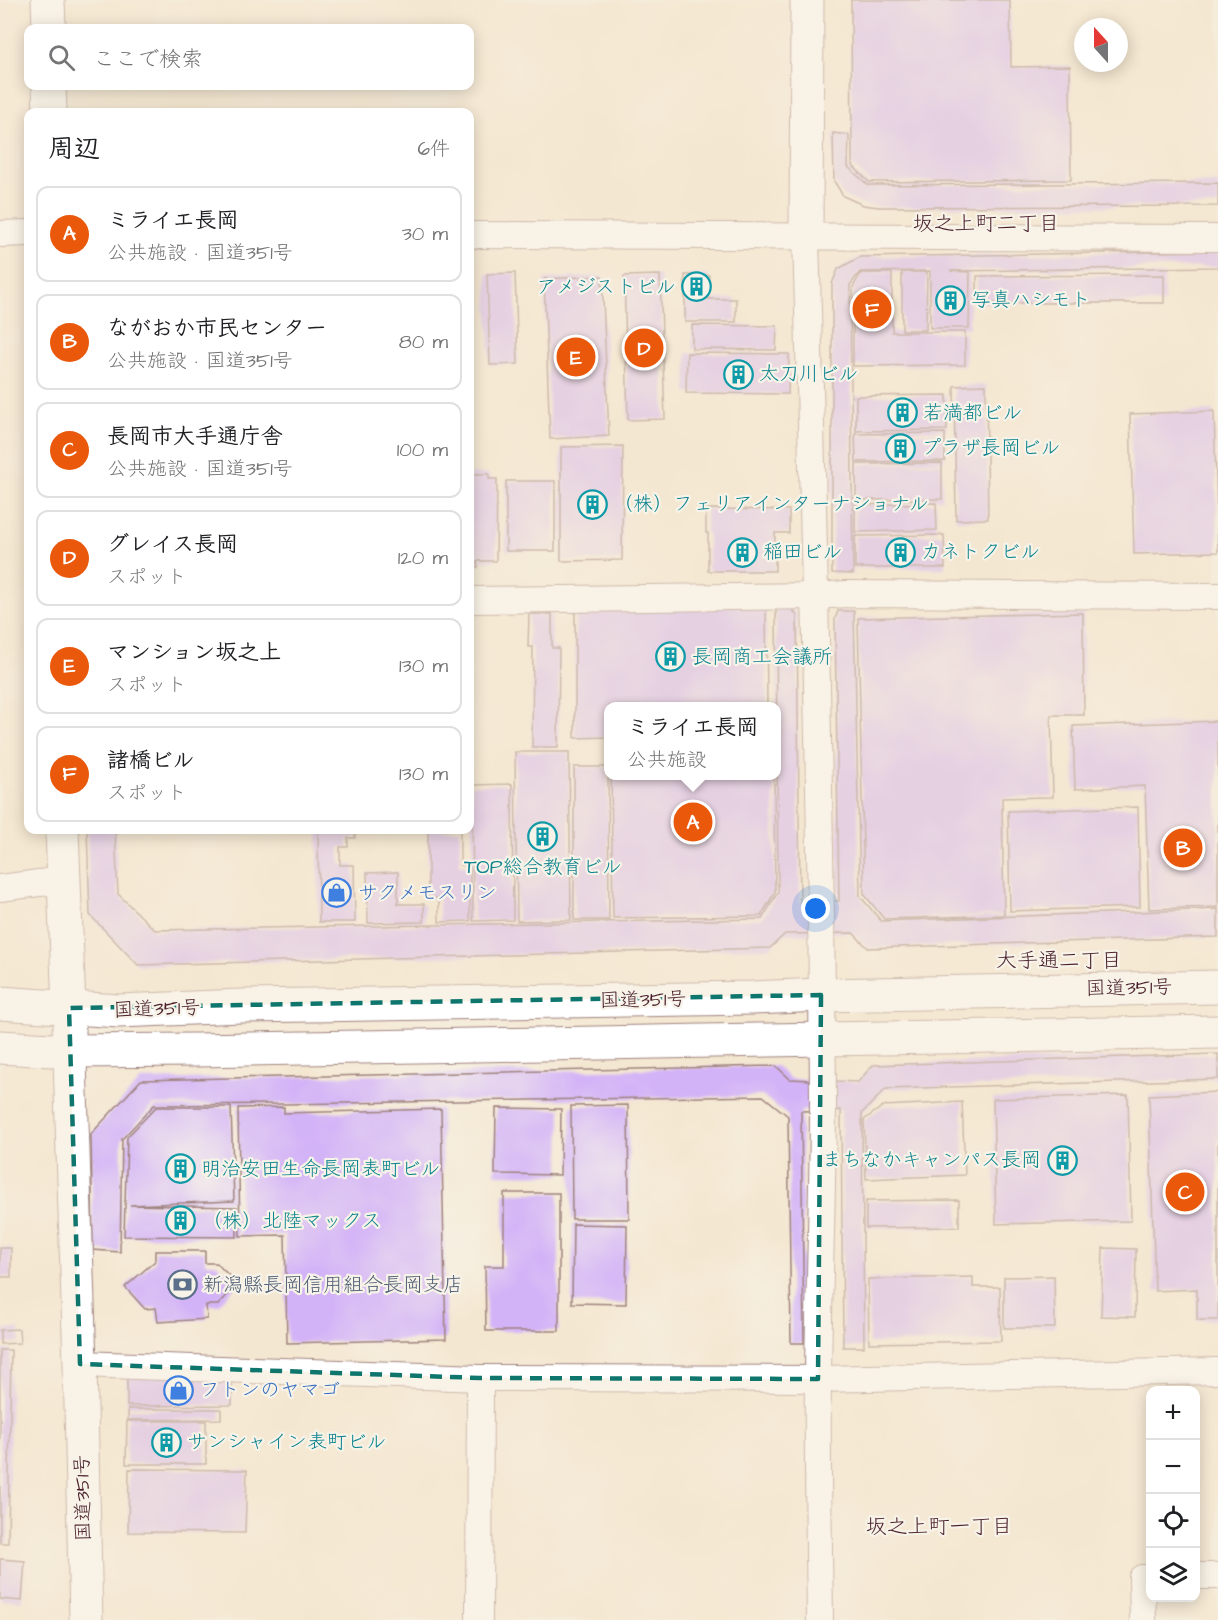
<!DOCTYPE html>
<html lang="ja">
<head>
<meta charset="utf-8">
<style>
	:root { --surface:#fff; --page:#f2f2f2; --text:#202124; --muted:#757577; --line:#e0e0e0; --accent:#ea580c }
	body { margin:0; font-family:"Architects Daughter","Klee One",sans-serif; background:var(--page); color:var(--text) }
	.controls { position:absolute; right:18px; bottom:18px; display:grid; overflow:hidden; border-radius:12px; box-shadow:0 3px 15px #0003 }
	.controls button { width:54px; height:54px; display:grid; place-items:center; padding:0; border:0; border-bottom:2px solid var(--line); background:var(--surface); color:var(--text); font:30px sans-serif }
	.compass { position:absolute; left:1074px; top:18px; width:54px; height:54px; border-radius:50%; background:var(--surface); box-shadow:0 3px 15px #0003; rotate:339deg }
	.you { position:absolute; left:816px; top:909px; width:21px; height:21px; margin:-15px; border:4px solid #fff; border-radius:50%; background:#1a73e8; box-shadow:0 0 0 9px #1a73e833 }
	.badge { display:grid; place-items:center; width:39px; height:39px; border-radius:50%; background:var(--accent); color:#fff; font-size:20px; font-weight:700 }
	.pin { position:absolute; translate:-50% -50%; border:3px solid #fff; box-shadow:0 2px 6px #0006 }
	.popup { position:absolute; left:604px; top:702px; width:177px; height:78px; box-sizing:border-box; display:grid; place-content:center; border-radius:12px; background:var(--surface); filter:drop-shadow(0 2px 4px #0005); font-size:20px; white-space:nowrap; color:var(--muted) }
	.popup b { font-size:22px; color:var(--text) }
	.popup::after { content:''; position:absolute; left:50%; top:100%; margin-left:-12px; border:12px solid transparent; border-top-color:var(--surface) }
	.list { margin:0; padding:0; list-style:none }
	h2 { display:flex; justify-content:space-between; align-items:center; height:78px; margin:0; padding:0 24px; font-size:26px }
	h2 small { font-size:20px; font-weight:400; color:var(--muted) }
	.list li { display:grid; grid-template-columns:39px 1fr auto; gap:18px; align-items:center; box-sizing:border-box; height:96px; margin:0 12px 12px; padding:0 12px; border:2px solid var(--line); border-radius:12px }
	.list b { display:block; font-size:22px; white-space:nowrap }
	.list p { margin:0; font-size:20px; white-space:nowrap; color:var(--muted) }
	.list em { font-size:20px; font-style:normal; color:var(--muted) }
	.icon { flex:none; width:33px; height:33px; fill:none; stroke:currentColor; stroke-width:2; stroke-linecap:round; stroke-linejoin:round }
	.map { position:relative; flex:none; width:1218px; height:1620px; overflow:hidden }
	.search { position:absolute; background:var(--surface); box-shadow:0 3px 15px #0003; left:24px; top:24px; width:450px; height:66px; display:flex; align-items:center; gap:15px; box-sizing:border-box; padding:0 21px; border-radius:12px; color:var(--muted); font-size:22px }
	.panel { position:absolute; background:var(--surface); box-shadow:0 3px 15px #0003; left:24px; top:108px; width:450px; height:726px; border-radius:12px }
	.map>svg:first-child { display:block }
	.building { fill:#d3b3f7 }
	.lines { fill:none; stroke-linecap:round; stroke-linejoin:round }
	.street-casing { stroke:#9f837e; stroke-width:28 }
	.secondary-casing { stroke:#9f837e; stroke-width:35 }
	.highway-casing { stroke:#9f837e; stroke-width:35 }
	.street { stroke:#fff; stroke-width:26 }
	.secondary { stroke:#fff; stroke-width:33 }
	.highway { stroke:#fff; stroke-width:33 }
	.marked { fill:none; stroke:#0f766e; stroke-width:4.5; stroke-dasharray:12 8; stroke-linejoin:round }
	.labels { text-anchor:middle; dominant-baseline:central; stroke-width:4.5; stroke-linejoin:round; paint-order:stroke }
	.culture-label { font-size:20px; fill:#0d838f; stroke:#f7f3e8; text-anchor:start }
	.shop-label { font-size:20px; fill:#366cbe; stroke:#f7f3e8; text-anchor:start }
	.street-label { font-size:20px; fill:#4a1f2b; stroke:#f7f3e8 }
	.service-label { font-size:20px; fill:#4e5e75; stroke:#f7f3e8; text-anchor:start }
	.neighbourhood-label { font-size:21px; fill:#4a1f2b; stroke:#f7f3e8 }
</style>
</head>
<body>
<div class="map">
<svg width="1218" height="1620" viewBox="0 0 1218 1620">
	<rect width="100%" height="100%" fill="#f7f3e8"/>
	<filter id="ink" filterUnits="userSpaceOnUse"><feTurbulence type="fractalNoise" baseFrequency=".0167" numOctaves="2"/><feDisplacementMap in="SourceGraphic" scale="12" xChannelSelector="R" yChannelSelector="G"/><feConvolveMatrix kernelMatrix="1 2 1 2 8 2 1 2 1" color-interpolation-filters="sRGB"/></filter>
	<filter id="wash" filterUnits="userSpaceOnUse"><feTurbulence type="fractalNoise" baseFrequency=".008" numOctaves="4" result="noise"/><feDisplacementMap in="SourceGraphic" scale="24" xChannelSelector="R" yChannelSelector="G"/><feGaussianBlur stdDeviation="1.35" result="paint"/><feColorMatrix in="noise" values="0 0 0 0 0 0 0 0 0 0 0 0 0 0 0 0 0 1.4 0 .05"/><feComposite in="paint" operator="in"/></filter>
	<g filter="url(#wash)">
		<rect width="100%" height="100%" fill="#f4e7d1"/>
		<g id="blocks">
			<!-- building -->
			<g class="building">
				<path d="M851,0H1010L1011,67L1070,66L1071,180L869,182L852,165Z"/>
				<path d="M833,133L849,135L848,167L868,185L1218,183V206L879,207L863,205L843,196L834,181Z"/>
				<path d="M1218,251V267L950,271L970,272L969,328H930V271L860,272L850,285L853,574L832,573V284L838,269L860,257Z"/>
				<path d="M902,272H927L926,330H902Z"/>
				<path d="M515,273L518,364L490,365L487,274Z"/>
				<path d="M861,273H892V332H965V365L853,366V287Z"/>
				<path d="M660,275L665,419L628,420L624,276Z"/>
				<path d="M685,275H709L708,299H736V322H685Z"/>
				<path d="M1164,275V303H977V276Z"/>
				<path d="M602,276L609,436L550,439L544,279Z"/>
				<path d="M692,325L777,326L776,350L692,349Z"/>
				<path d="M687,353L789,354L788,394L686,393Z"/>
				<path d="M986,385L988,519L956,520L954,386Z"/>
				<path d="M947,395V430L856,431V396Z"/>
				<path d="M1214,411L1218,552L1134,554L1130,414Z"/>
				<path d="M945,433V461L856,462L855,434Z"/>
				<path d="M623,446L622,560L561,561V447Z"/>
				<path d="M942,463V499L856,500V464Z"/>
				<path d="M470,474H489V479H497L496,561H477L478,567H470Z"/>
				<rect x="506" y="481" width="49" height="70"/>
				<path d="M936,503L937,530L855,532V505Z"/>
				<path d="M706,509L789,510V533H775V571H708V533H706Z"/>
				<path d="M944,535L945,568H855V536Z"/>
				<path d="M766,606L767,706H609V737L575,738V607Z"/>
				<path d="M776,607H791L797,616L800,902L839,901L835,619L838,611H854L860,896L881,921L1218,909V937L868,948L853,933L785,934L770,948L138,965L90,915L87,830H115L118,894L155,930L762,919L778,892Z"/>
				<path d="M1083,613L1084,715H1051L1053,797L1002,798L1004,915L884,919L864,894L858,618Z"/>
				<path d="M529,614H552V648H559L558,747H532L533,647H528Z"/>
				<path d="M1218,721V907L1149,909L1145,786L1075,789L1073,726Z"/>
				<path d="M515,752H569L571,920L517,921Z"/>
				<path d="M574,767H608L609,920H574Z"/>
				<path d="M611,776H774L775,892L761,916L613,918Z"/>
				<path d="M512,784L513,920L473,921L472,785Z"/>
				<path d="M1138,807L1140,907L1010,911L1008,811Z"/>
				<path d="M318,830H355V838H348V847H340V865H354L355,922H319Z"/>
				<path d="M428,830H460V865L470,866V921L439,922V898H428Z"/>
				<path d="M398,872V904H424V922L368,923L367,873Z"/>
				<path d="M1218,1054V1079L886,1089L862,1113L864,1347H843L841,1110L801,1111L804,1343H791L788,1116L763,1096L285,1104L154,1105L122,1139L120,1252L93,1250L91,1134L141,1080L776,1066L790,1079L858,1082L873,1065Z"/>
				<path d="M1218,1092V1320H1197V1289L1155,1291L1149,1095Z"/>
				<path d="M1128,1095L1131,1221L996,1224L993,1099Z"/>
				<path d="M962,1102L965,1175L866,1179L864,1120L883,1106Z"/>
				<path d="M628,1105L629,1219H572L571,1106Z"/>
				<path d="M156,1107H231L234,1201L130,1205L237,1207V1237L124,1236L127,1137Z"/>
				<path d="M284,1107V1113L441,1109L446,1339L287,1343L285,1235L240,1236L238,1108Z"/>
				<path d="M496,1108L561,1109L560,1175L495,1174Z"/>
				<path d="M504,1193H559V1331H486L485,1266H504Z"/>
				<path d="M959,1200V1227L866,1228V1201Z"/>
				<path d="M573,1224L627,1225L626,1304L572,1303Z"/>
				<rect x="0" y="1248" width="11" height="29"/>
				<path d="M1103,1248L1136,1249L1135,1317L1101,1316Z"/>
				<path d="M155,1251H205V1263H216L238,1284L218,1305H206L207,1319L158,1322L156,1308L145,1309L125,1287L155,1261Z"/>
				<path d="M1054,1276L1055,1328H1004V1277Z"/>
				<path d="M973,1277V1287H1000L1001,1341L869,1343L868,1279Z"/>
				<path d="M19,1329L20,1343L0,1344V1330Z"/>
				<path d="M0,1350H11L8,1543H0Z"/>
				<path d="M232,1374V1405L127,1406V1375Z"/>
				<path d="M128,1409H221V1419L128,1420Z"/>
				<path d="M127,1421H206V1464H126Z"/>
				<path d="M129,1469L247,1470L245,1533L128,1532Z"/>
				<path d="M0,1559L25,1561L22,1601L0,1599Z"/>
			</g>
		</g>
	</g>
	<g filter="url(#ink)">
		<use href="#blocks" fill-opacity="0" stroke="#9f837e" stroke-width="1.5"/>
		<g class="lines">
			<defs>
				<g id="street">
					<path d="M0,234L28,233"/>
					<path d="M470,235L1218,238"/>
					<path d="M806,237C814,524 821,812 823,1099C823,1191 819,1284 818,1377C817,1458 819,1539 820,1620"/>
					<path d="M470,600L816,596L846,594L1218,596"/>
					<path d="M0,888L63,880"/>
					<path d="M80,1364L480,1378L818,1379L1218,1371"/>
					<path d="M1196,1576H1218"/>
					<path d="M479,1620L480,1378"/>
					<path d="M1143,1620L1142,1578H1150"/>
				</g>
				<g id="secondary">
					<path d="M48,0L49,28"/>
					<path d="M49,86L50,112"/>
					<path d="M806,237L807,0"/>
					<path d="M62,830L69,1008"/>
				</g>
				<g id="highway">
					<path d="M0,1003L119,1011L241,1006L752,998L821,995L1218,987"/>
					<path d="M69,1031L80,1364L86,1620"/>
					<path d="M0,1047L69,1051L196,1050L1218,1032"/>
				</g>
			</defs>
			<!-- street casing -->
			<use href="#street" class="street-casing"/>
			<!-- secondary casing -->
			<use href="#secondary" class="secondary-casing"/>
			<!-- highway casing -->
			<use href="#highway" class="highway-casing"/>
			<!-- street -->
			<use href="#street" class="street"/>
			<!-- secondary -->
			<use href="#secondary" class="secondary"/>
			<!-- highway -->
			<use href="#highway" class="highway"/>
		</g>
	</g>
	<!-- marked area -->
	<path d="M0 0H1218V1620H0ZM821,995L818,1379L480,1378L80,1364L69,1008Z" fill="#f4e7d1" fill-opacity=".55" fill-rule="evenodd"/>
	<path class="marked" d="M821,995L818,1379L480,1378L80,1364L69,1008Z"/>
	<!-- icons -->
	<defs>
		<symbol id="building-ring" viewBox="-11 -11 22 22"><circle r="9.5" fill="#f7f3e8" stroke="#0f9aa8" stroke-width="1.5"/><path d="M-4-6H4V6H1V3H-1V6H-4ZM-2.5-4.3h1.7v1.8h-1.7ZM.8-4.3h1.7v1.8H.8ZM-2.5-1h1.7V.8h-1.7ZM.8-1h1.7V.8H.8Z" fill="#0f9aa8"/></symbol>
		<symbol id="shop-ring" viewBox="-11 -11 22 22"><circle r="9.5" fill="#f7f3e8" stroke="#3f7fe0" stroke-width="1.5"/><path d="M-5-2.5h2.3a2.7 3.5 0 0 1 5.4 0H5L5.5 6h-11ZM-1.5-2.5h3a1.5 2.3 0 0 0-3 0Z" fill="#3f7fe0"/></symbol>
		<symbol id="bank-ring" viewBox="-11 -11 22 22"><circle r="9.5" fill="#f7f3e8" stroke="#5c6f8a" stroke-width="1.5"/><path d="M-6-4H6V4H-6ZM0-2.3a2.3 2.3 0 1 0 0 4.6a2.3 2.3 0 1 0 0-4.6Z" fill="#5c6f8a"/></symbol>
	</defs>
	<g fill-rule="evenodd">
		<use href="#building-ring" x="680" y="270" width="33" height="33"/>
		<use href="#building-ring" x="934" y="284" width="33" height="33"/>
		<use href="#building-ring" x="722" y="358" width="33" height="33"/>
		<use href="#building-ring" x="886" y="396" width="33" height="33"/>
		<use href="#building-ring" x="884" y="432" width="33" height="33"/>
		<use href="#building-ring" x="576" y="488" width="33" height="33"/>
		<use href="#building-ring" x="726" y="536" width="33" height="33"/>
		<use href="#building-ring" x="884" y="536" width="33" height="33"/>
		<use href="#building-ring" x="654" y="640" width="33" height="33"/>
		<use href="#building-ring" x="526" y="820" width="33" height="33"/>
		<use href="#shop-ring" x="320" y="876" width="33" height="33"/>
		<use href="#building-ring" x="1046" y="1144" width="33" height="33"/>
		<use href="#building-ring" x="164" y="1152" width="33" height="33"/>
		<use href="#building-ring" x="164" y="1204" width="33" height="33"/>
		<use href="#bank-ring" x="166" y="1268" width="33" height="33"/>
		<use href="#shop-ring" x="162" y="1374" width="33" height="33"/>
		<use href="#building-ring" x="150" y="1426" width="33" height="33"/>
	</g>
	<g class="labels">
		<!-- culture labels -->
		<g class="culture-label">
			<text x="676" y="287" text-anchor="end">アメジストビル</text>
			<text x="971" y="300">写真ハシモト</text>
			<text x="759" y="374">太刀川ビル</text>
			<text x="923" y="413">若満都ビル</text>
			<text x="921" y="448">プラザ長岡ビル</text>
			<text x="613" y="504">（株）フェリアインターナショナル</text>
			<text x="763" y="552">稲田ビル</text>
			<text x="921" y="552">カネトクビル</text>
			<text x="692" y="657">長岡商工会議所</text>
			<text x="543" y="867" text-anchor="middle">TOP総合教育ビル</text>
			<text x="1041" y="1160" text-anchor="end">まちなかキャンパス長岡</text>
			<text x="201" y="1169">明治安田生命長岡表町ビル</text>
			<text x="202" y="1221">（株）北陸マックス</text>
			<text x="187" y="1442">サンシャイン表町ビル</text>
		</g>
		<!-- shop labels -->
		<g class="shop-label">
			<text x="358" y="893">サクメモスリン</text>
			<text x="200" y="1390">フトンのヤマゴ</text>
		</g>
		<!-- street labels -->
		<g class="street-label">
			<text transform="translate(1129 988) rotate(-1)">国道351号</text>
			<text transform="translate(643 1000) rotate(-1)">国道351号</text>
			<text transform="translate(157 1009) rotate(-2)">国道351号</text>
			<text transform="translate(83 1498) rotate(-91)">国道351号</text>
		</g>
		<!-- service labels -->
		<g class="service-label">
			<text x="203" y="1285">新潟縣長岡信用組合長岡支店</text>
		</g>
		<!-- neighbourhood labels -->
		<g class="neighbourhood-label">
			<text x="986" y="223">坂之上町二丁目</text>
			<text x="1059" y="960">大手通二丁目</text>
			<text x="939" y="1526">坂之上町一丁目</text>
		</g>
	</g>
</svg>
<div class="controls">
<button>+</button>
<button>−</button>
<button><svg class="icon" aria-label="locate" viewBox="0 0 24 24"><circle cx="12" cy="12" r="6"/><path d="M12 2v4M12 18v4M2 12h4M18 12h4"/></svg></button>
<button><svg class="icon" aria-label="layers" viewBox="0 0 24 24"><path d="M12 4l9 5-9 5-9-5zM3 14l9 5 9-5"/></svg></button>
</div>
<svg class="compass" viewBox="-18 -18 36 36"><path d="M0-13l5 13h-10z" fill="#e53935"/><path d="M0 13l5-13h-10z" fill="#757577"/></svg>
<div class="you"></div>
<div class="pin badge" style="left:693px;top:822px">A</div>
<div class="popup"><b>ミライエ長岡</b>公共施設</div>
<div class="pin badge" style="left:1183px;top:848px">B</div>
<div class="pin badge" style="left:1185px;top:1192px">C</div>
<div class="pin badge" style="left:644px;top:348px">D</div>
<div class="pin badge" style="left:576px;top:357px">E</div>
<div class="pin badge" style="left:872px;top:309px">F</div>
<div class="search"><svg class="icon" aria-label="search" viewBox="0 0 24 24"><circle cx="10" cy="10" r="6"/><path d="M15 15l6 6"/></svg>ここで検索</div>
<section class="panel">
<h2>周辺<small>6件</small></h2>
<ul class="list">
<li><span class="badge">A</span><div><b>ミライエ長岡</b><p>公共施設 · 国道351号</p></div><em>30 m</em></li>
<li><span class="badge">B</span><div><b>ながおか市民センター</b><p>公共施設 · 国道351号</p></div><em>80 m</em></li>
<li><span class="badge">C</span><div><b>長岡市大手通庁舎</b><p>公共施設 · 国道351号</p></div><em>100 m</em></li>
<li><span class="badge">D</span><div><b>グレイス長岡</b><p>スポット</p></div><em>120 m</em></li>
<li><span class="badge">E</span><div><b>マンション坂之上</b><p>スポット</p></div><em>130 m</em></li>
<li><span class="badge">F</span><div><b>諸橋ビル</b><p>スポット</p></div><em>130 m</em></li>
</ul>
</section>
</div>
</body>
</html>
